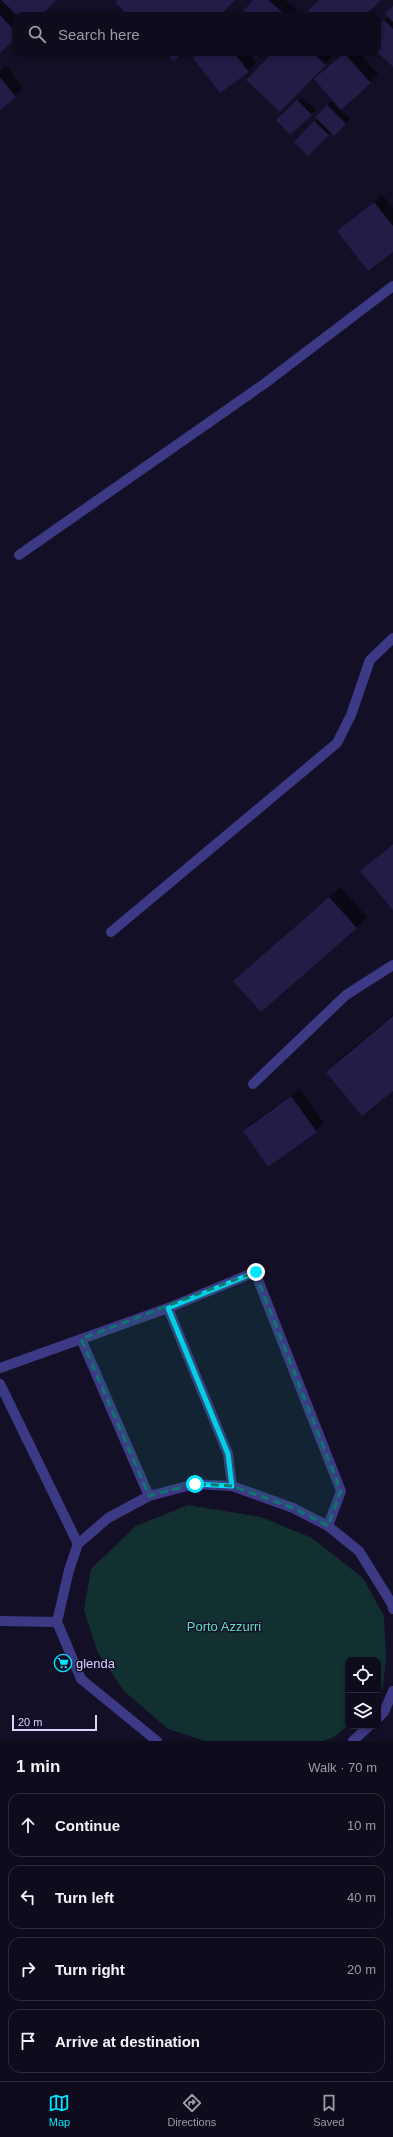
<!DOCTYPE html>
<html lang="en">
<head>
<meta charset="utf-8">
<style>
	:root { --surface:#0e0b1c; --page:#171425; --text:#f1f3f6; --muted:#9b9ba3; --line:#2e2b3b; --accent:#00e5ff }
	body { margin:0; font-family:Helvetica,sans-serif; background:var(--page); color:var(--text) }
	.controls { position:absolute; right:12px; bottom:12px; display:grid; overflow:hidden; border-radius:8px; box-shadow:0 2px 6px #0003 }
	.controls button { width:36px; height:36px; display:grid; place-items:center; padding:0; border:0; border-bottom:1px solid var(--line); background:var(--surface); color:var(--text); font:20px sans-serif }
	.scale { position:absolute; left:12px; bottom:10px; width:85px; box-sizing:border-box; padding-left:4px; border:2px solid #d9d4ff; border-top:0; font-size:11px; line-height:14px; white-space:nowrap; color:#d9d4ff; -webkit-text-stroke:3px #130f26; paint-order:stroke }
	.stop { position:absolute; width:12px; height:12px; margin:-9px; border:3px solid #00e5ff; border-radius:50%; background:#fff }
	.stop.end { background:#00e5ff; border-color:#fff; box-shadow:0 1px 4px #0008 }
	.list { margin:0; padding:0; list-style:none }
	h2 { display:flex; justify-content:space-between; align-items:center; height:52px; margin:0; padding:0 16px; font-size:17px }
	h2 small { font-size:13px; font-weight:400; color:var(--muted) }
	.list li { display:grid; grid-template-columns:26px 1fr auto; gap:12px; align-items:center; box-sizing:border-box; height:64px; margin:0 8px 8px; padding:0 8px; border:1px solid var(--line); border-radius:12px }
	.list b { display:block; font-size:15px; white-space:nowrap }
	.list em { font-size:13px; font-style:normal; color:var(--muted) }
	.icon { flex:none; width:22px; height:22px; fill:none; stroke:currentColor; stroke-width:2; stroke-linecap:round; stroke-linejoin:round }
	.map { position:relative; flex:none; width:393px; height:1741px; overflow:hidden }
	.search { position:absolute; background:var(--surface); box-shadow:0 2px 6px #0003; left:12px; right:12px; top:12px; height:44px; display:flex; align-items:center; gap:10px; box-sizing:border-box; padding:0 14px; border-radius:12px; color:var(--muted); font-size:15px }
	.sheet { height:340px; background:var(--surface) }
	nav { display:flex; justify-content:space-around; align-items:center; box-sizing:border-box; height:56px; border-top:1px solid var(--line); background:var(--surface); font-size:11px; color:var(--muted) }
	nav a { display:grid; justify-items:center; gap:2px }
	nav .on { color:var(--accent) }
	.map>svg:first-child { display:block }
	.green { fill:#12302f }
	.shadow { fill:#0007 }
	.building { fill:#241b47 }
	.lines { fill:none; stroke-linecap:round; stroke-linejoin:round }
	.minor { stroke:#3d3a85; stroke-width:10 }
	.route { stroke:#00e5ff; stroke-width:5 }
	.marked { fill:#0f766e; fill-opacity:0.2; stroke:#0f766e; stroke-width:3; stroke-dasharray:8 5; stroke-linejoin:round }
	.labels { text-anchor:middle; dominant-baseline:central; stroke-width:3; stroke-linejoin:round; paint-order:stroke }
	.park-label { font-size:13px; fill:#5fe0c0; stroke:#130f26 }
	.poi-label { font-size:13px; fill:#d9d4ff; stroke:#130f26; text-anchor:start }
</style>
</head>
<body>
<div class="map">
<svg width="393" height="1741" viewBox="0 0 393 1741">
	<rect width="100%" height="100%" fill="#130f26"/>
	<!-- green -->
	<path class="green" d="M188,1505L261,1517L312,1538L363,1578L384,1616L386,1658L383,1687L378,1696V1660H348V1725L334,1737L323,1741H205L168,1729L124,1691L98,1653L84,1610L91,1569L136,1526Z"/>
	<!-- shadow -->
	<g class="shadow">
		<path d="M0,0H55L40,16H19L12,9L11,10L16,16V37L0,52Z"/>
		<path d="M254,0H285L297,10L292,16H240Z"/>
		<path d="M393,7V66L377,51V28L389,16Z"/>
		<path d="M200,52H247L256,63L248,71L194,58Z"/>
		<path d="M274,52H328L333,56L280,111Z"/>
		<path d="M345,52H358L378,74L341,109L323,71Z"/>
		<path d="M6,66L23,88L0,108V71Z"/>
		<path d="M302,97L316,110L290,134L278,120Z"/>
		<path d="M332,101L350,119L334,135L331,132L308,155L295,142L318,119L316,117Z"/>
		<path d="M382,195L393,208V251L338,231Z"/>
		<path d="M393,843V909L361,871Z"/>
		<path d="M340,887L367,917L356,928L245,971Z"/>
		<path d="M393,1015V1090L327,1072L337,1061Z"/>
		<path d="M300,1089L324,1123L316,1131H244L252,1123Z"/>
	</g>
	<!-- building -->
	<g class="building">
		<path d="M1,0H56L41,16H18Z"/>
		<path d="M117,0H235L219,16H129L115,2Z"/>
		<path d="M253,0H268L287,16H239Z"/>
		<path d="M319,0H381L364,16H303Z"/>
		<path d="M393,6V22L385,14Z"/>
		<path d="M0,15L16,32V38L0,53Z"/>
		<path d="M384,20L393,29V67L377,52V27Z"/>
		<path d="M165,52H183L174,61Z"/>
		<path d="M201,52H233L249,72L220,93L193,58Z"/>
		<path d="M249,52H261L256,58Z"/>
		<path d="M273,52H312L326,65L280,112L246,80Z"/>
		<path d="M344,53L371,83L341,110L314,79Z"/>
		<path d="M0,77L16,97L0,110Z"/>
		<path d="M297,100L312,115L290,135L276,120Z"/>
		<path d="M327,105L346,124L334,136L315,117Z"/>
		<path d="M314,121L329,135L308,156L294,142Z"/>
		<path d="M374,202L393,226V252L368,271L337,231Z"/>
		<path d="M393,844V910L360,871Z"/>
		<path d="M329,897L357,928L261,1012L233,981Z"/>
		<path d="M393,1016V1091L362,1116L326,1072Z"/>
		<path d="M291,1096L317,1132L268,1167L243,1131Z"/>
	</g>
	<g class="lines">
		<!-- minor -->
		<g class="minor">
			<path d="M19,555L264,384L393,286"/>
			<path d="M111,932L337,743L351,715L370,660L393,638"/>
			<path d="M253,1084L346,995L393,965"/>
			<path d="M168,1308L228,1454L232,1486"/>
			<path d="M81,1339L149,1496"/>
			<path d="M0,1368L168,1308L255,1272L341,1491L328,1526"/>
			<path d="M0,1384L78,1544"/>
			<path d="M0,1621L57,1622"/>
			<path d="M378,1718L384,1712L393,1691"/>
			<path d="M157,1741L81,1679L57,1622L69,1570L78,1544L108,1518L149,1496L195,1484L232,1486L293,1508L328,1526L359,1551L392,1604L393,1609"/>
			<path d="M353,1741L369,1726"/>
		</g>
	</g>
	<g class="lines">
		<!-- route -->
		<path class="route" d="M195,1484L232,1486L228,1454L168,1308L256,1272"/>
	</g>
	<!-- marked area -->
	<path class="marked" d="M255,1272L341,1491L328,1526L293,1508L232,1486L195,1484L149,1496L81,1339Z"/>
	<!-- icons -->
	<defs>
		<symbol id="supermarket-ring" viewBox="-11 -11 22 22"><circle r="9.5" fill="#130f26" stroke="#00e5ff" stroke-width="1.5"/><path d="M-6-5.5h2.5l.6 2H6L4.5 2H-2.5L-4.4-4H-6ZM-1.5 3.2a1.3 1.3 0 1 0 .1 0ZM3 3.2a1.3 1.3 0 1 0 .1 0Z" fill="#00e5ff"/></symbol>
	</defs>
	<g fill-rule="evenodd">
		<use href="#supermarket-ring" x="53" y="1653" width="20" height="20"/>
	</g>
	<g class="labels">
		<!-- park labels -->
		<g class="park-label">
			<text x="224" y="1626">Porto Azzurri</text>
		</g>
		<!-- poi labels -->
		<g class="poi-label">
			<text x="76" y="1663">glenda</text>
		</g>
	</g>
</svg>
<div class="controls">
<button><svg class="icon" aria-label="locate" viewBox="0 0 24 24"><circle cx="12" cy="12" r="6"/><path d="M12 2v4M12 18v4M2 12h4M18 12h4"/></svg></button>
<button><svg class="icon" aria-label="layers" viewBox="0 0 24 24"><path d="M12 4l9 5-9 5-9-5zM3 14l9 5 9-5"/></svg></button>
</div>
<div class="scale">20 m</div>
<div class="stop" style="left:195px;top:1484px"></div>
<div class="stop end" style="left:256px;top:1272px"></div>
<div class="search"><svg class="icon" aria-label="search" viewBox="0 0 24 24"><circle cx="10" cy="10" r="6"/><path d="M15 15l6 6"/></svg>Search here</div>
</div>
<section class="sheet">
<h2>1 min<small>Walk · 70 m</small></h2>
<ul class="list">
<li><svg class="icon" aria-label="ahead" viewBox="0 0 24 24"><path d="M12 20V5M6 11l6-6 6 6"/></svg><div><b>Continue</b></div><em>10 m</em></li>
<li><svg class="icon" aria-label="left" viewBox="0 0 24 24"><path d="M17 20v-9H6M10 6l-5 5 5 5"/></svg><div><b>Turn left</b></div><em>40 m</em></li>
<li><svg class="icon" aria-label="right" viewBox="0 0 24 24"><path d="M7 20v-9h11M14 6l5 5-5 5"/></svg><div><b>Turn right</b></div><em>20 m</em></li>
<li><svg class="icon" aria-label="arrive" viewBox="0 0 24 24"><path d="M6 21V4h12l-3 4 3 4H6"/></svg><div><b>Arrive at destination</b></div></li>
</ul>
</section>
<nav>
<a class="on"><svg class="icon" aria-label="map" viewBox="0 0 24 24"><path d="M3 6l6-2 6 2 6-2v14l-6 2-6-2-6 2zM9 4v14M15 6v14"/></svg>Map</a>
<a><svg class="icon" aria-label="directions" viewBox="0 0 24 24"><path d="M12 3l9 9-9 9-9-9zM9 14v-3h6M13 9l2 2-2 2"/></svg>Directions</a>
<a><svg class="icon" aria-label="saved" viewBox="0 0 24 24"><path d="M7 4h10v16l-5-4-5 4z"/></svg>Saved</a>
</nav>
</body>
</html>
